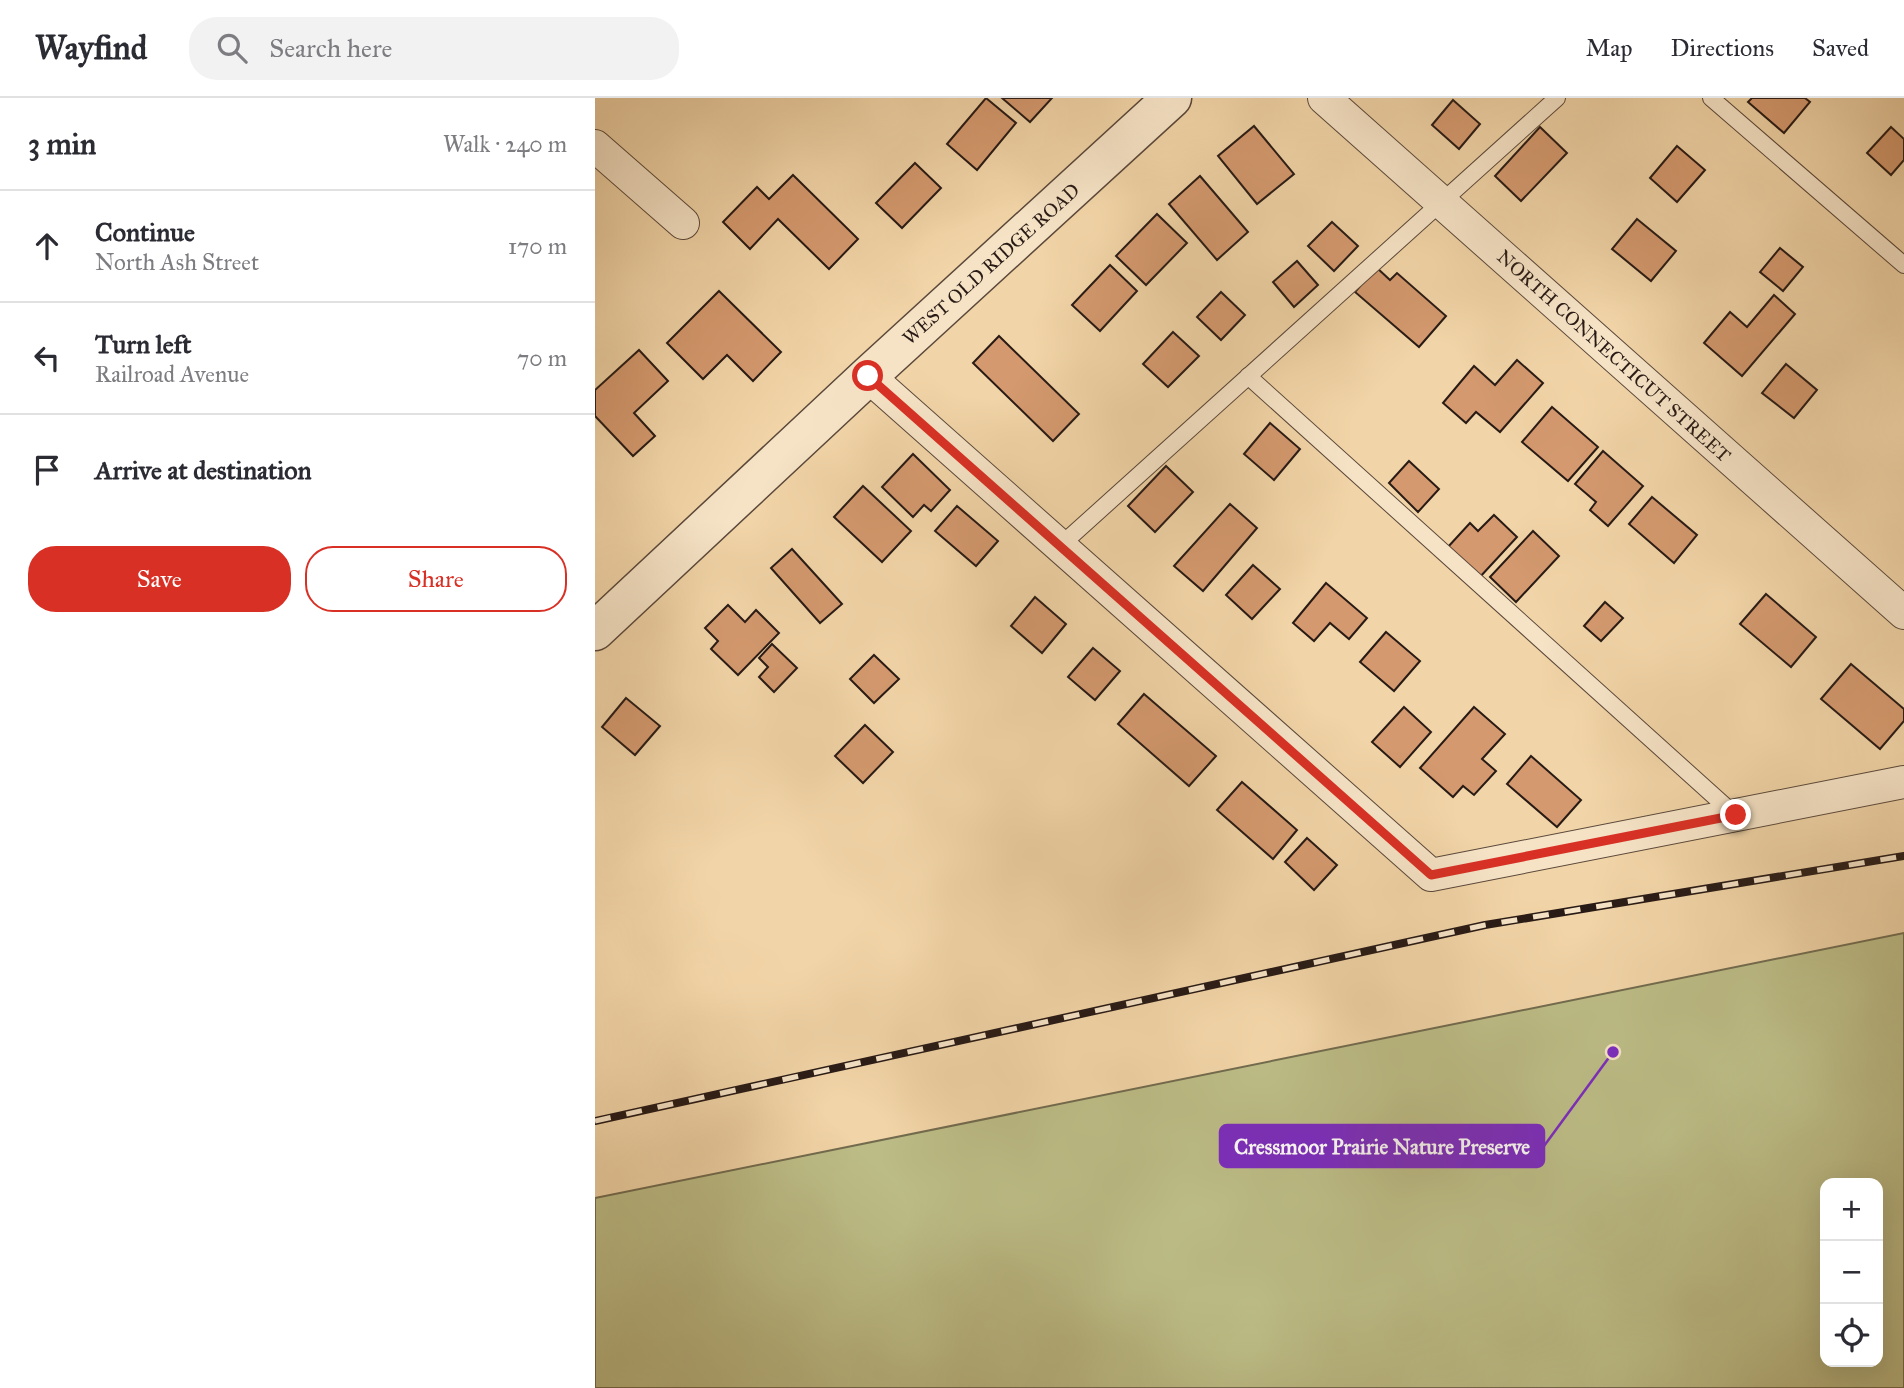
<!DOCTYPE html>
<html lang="en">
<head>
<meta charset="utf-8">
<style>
	:root { --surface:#fff; --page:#f2f2f3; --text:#2b2b33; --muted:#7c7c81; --line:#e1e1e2; --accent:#d93025 }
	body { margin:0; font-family:"IM FELL Great Primer",serif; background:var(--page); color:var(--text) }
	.controls { position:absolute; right:21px; bottom:21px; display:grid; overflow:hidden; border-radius:14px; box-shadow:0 7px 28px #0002 }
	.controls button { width:63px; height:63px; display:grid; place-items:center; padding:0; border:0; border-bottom:2px solid var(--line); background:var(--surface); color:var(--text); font:35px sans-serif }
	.stop { position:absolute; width:21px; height:21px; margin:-16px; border:5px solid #d93025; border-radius:50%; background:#fff }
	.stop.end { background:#d93025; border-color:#fff; box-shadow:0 2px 7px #0008 }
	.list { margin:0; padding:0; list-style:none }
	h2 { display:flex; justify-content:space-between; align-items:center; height:91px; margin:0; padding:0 28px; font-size:30px }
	h2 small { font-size:23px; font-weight:400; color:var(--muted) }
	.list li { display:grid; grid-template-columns:46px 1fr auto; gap:21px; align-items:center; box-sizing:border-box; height:112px; padding:0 28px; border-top:2px solid var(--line) }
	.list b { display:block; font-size:26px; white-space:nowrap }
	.list p { margin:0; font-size:23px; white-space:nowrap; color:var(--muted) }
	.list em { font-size:23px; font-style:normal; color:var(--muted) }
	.actions { display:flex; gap:14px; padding:21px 28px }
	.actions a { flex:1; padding:16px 0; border:2px solid var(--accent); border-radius:28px; text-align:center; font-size:24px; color:var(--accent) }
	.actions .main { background:var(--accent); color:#fff }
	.icon { flex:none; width:38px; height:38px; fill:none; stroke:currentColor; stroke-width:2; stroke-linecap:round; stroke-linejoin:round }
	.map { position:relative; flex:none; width:1309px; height:1290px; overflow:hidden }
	header { display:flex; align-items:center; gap:42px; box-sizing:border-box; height:98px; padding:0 35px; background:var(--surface); border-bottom:2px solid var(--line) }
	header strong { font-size:33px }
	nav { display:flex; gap:38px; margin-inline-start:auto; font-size:24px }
	.search { width:490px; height:63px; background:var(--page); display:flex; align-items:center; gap:18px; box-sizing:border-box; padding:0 24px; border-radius:28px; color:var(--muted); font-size:26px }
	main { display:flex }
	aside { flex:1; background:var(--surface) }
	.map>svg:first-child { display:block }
	.green { fill:#bcbc86; stroke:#726b4e; stroke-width:2; fill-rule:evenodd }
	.building { fill:#d4996e; stroke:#281a15; stroke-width:2 }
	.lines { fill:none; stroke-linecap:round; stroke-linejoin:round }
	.service-casing { stroke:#5a483a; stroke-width:18 }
	.minor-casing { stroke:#5a483a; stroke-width:34 }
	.tertiary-casing { stroke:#5a483a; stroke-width:41 }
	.service { stroke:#f6e3c6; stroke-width:16 }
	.minor { stroke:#f6e3c6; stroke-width:32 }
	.tertiary { stroke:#f6e3c6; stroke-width:38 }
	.rail-casing { stroke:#281a15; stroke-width:8 }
	.rail { stroke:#f6e3c6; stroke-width:5; stroke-dasharray:16; stroke-linecap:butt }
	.route { stroke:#d93025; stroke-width:9 }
	.labels { text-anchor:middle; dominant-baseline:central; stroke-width:6; stroke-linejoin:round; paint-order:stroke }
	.street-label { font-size:19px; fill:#281a15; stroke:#f6e3c6 }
	.leader { fill:none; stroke:#7b2cbf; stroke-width:2.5 }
	.callout-dot { fill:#7b2cbf; stroke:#f6e3c6; stroke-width:2.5 }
	.callout { fill:#7b2cbf; stroke:#7b2cbf; stroke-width:2.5 }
	.callout-label { font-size:21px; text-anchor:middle; font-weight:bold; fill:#fff }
</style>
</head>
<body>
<header>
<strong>Wayfind</strong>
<div class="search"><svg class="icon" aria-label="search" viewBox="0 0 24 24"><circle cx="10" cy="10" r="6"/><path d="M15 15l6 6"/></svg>Search here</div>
<nav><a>Map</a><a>Directions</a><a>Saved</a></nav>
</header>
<main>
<aside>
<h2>3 min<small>Walk · 240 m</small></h2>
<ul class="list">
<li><svg class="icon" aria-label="ahead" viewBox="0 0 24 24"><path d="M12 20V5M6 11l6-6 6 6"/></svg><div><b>Continue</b><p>North Ash Street</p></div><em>170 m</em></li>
<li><svg class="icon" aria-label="left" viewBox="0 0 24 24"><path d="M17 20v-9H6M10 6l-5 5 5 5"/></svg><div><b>Turn left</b><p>Railroad Avenue</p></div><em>70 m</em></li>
<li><svg class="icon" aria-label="arrive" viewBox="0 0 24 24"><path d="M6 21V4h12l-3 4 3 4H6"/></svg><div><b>Arrive at destination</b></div></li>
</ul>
<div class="actions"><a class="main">Save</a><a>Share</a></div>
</aside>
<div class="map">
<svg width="1309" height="1290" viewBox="0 0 1309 1290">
	<rect width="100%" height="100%" fill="#f1d4a7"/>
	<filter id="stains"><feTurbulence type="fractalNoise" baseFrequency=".00286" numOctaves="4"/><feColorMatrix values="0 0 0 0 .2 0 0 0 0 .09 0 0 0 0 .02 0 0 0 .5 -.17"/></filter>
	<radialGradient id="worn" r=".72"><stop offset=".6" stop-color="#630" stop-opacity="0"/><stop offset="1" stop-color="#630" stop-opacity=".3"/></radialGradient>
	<!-- green -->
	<path class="green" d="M1309,835V1290H0V1100ZM1283,1085V1264H1230V1085Z"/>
	<!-- building -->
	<g class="building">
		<path d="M391,0L421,25L382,72L352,46Z"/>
		<path d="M407,0H457L435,24Z"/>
		<path d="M1157,0H1210L1215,4L1189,35L1153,4Z"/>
		<path d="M858,2L885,26L864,51L837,27Z"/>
		<path d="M659,28L699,76L662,106L623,58Z"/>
		<path d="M945,29L972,55L926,103L900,78Z"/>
		<path d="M1296,29L1309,41V62L1296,77L1272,55Z"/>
		<path d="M1082,48L1110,72L1082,104L1055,80Z"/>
		<path d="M320,65L346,90L307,130L281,105Z"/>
		<path d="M198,77L263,141L234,171L183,121L155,151L128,124L162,89L174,101Z"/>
		<path d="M605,78L653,134L622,162L574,106Z"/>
		<path d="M562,116L592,145L551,187L521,158Z"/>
		<path d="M1042,121L1081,153L1056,183L1017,151Z"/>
		<path d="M737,124L763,148L739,173L713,148Z"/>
		<path d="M1185,150L1208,169L1188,193L1165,174Z"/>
		<path d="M702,163L723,187L699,209L678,184Z"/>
		<path d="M515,167L542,193L505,233L477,207Z"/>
		<path d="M781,169L795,182L802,175L851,218L824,249L760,194Z"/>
		<path d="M124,193L186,254L158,283L132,257L108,281L72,245Z"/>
		<path d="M626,194L650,217L626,242L602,219Z"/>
		<path d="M1179,197L1200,216L1147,278L1109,245L1135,214L1152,229Z"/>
		<path d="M578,234L604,258L573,289L548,266Z"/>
		<path d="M404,238L484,316L458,343L378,265Z"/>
		<path d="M44,252L73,283L39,315L60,338L38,358L0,318V292Z"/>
		<path d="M922,262L948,285L905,334L881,314L871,325L848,305L879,268L900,287Z"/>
		<path d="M1191,266L1222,292L1199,320L1167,295Z"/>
		<path d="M957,309L1003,349L973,383L927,344Z"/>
		<path d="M675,325L705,351L679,382L649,356Z"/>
		<path d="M1008,353L1048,388L1013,428L995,412L1001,404L980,386Z"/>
		<path d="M318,356L355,392L336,413L329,407L318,419L287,389Z"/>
		<path d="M814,363L844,391L823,414L794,385Z"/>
		<path d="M571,368L598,394L560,434L533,408Z"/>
		<path d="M268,388L316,433L287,464L239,419Z"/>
		<path d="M1057,399L1102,437L1079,465L1034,426Z"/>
		<path d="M635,406L662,430L608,493L579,468Z"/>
		<path d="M362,408L403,443L381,468L340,433Z"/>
		<path d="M899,417L922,439L884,480L852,450L875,425L883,433Z"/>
		<path d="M938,433L964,458L921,504L895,479Z"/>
		<path d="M197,451L247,506L225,525L176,470Z"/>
		<path d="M658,467L685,491L657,521L631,497Z"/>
		<path d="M731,485L772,520L754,541L735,525L719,543L698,525Z"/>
		<path d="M1171,496L1221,539L1196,569L1145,526Z"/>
		<path d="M440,499L471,526L447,555L416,528Z"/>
		<path d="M1010,504L1028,520L1006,543L989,528Z"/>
		<path d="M133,507L150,524L161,512L184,535L143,577L116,551L123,543L110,530Z"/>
		<path d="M791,534L825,563L799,593L765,564Z"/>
		<path d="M177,546L202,570L179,594L164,579L173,569L164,560Z"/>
		<path d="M498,550L525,573L500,602L473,579Z"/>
		<path d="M279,557L304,581L279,605L255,581Z"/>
		<path d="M1256,566L1309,611V623L1285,651L1226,601Z"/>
		<path d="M549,596L621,658L594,688L523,626Z"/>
		<path d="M31,600L65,628L40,657L7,629Z"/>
		<path d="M809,609L836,634L805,669L777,644Z"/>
		<path d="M879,609L910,636L887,661L901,673L879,697L868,688L858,699L825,670Z"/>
		<path d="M270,627L298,654L268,685L240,658Z"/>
		<path d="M936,658L986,702L962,729L912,686Z"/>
		<path d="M647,684L702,732L678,761L622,712Z"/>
		<path d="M712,740L742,767L719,792L690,764Z"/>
	</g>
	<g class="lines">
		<defs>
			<g id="service">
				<path d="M1116,0L1309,167"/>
				<path d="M653,278L1140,717"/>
				<path d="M465,448L962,0"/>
			</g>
			<g id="minor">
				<path d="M729,0L1309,515"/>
				<path d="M0,48L88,125"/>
				<path d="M273,278L836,777L1309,684"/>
			</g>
			<path id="tertiary" d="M0,533L273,278L577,0"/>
		</defs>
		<!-- service casing -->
		<use href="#service" class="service-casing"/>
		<!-- minor casing -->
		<use href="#minor" class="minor-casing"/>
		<!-- tertiary casing -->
		<use href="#tertiary" class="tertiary-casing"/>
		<!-- service -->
		<use href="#service" class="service"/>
		<!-- minor -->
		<use href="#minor" class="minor"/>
		<!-- tertiary -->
		<use href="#tertiary" class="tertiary"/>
		<defs>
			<path id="rail" d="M0,1023L890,827L1309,758"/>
		</defs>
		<!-- rail casing -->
		<use href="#rail" class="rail-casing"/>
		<!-- rail -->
		<use href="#rail" class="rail"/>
	</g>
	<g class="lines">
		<!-- route -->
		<path class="route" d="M273,278L836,777L1141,717"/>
	</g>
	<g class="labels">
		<!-- street labels -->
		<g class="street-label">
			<text transform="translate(396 166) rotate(-42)">WEST OLD RIDGE ROAD</text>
			<text transform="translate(1019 258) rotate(42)">NORTH CONNECTICUT STREET</text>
		</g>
	</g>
	<!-- callouts -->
	<path class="leader" d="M1018 954L949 1048"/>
	<circle class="callout-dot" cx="1018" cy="954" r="7"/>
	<rect class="callout" x="625" y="1027" width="324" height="42" rx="7"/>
	<g class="callout-label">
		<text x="787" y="1056">Cressmoor Prairie Nature Preserve</text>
	</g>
	<rect width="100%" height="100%" filter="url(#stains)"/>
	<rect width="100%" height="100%" fill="url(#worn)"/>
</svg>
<div class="controls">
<button>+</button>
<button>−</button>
<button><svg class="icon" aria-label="locate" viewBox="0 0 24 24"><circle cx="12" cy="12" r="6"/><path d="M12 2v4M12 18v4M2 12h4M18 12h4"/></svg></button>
</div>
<div class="stop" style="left:273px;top:278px"></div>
<div class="stop end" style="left:1141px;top:717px"></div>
</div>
</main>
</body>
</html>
